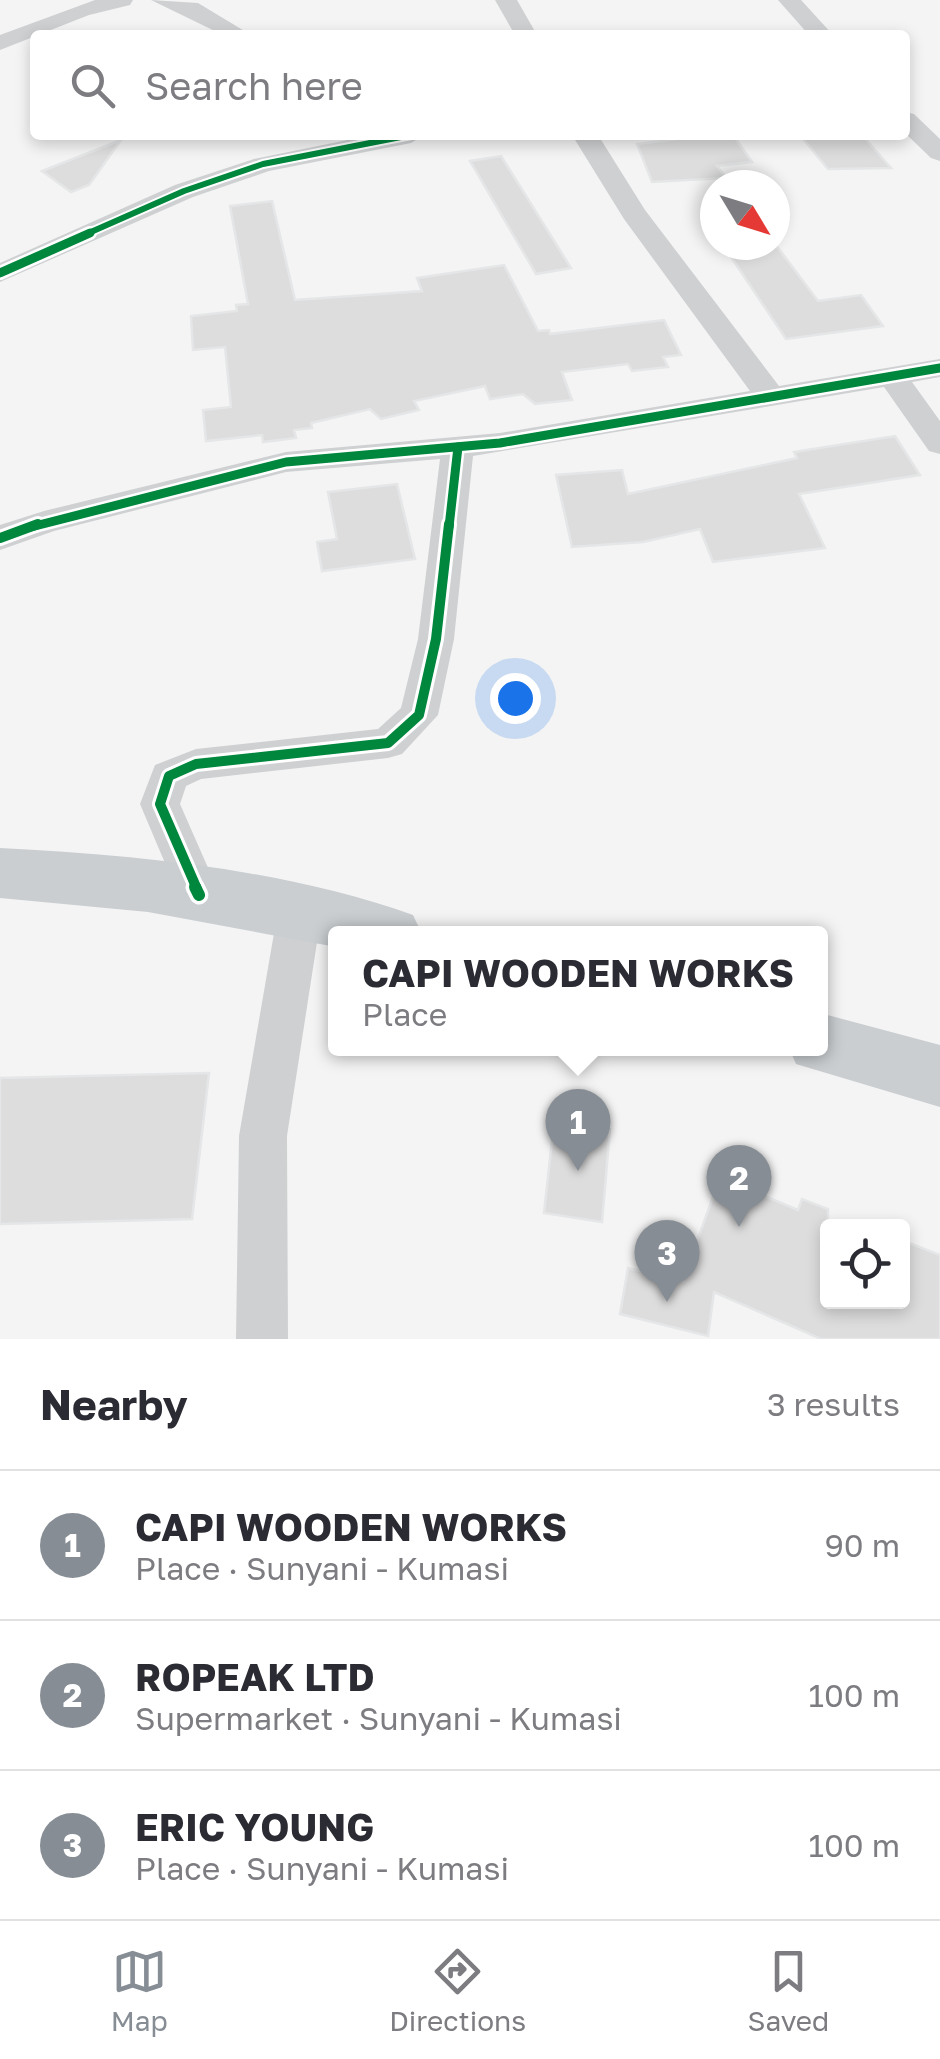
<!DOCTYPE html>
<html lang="en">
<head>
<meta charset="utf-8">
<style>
	:root { --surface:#fff; --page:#f7f7f7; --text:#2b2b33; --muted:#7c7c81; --line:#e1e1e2; --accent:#868d94 }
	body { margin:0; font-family:"Golos Text",sans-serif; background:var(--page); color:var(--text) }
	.controls { position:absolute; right:30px; bottom:30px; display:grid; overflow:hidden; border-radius:10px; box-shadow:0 5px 15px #0003 }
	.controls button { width:90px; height:90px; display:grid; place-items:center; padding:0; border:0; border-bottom:2px solid var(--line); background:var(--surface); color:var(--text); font:50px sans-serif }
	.compass { position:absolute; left:700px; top:170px; width:90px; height:90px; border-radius:50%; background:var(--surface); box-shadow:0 5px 15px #0003; rotate:128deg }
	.you { position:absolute; left:515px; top:698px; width:35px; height:35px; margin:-25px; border:8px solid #fff; border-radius:50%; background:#1a73e8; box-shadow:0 0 0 15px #1a73e833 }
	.badge { display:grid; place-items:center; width:65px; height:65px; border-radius:50%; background:var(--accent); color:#fff; font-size:32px; font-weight:700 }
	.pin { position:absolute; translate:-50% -82px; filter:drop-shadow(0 2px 5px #0008) }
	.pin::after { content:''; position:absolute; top:52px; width:35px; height:30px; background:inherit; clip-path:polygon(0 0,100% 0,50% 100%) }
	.popup { position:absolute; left:328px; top:926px; width:500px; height:130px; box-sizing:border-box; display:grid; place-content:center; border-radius:10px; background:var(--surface); filter:drop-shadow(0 2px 8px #0005); font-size:32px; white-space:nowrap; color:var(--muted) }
	.popup b { font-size:38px; color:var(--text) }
	.popup::after { content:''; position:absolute; left:50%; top:100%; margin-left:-20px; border:20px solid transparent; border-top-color:var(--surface) }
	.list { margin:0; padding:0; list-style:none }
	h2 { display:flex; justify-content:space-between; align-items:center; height:130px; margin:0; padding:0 40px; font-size:42px }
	h2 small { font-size:32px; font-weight:400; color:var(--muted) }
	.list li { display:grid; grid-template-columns:65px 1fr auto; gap:30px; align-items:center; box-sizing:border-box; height:150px; padding:0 40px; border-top:2px solid var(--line) }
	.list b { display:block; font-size:38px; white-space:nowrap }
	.list p { margin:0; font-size:32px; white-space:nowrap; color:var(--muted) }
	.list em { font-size:32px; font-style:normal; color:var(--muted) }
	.icon { flex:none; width:55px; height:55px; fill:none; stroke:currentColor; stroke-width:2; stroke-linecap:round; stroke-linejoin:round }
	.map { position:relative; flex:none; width:940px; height:1339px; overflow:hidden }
	.search { position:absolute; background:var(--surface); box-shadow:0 5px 15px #0003; left:30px; right:30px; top:30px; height:110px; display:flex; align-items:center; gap:25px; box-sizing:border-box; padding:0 35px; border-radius:10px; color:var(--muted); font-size:38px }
	.sheet { height:580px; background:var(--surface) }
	nav { display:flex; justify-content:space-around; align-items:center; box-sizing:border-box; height:140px; border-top:2px solid var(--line); background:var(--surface); font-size:28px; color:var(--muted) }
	nav a { display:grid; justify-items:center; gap:5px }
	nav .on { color:var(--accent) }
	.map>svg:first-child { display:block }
	.building { fill:#ddddde; stroke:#e5e6e7; stroke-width:2.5 }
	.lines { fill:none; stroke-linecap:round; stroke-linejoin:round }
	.minor { fill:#ced0d2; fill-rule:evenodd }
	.primary { fill:#caced1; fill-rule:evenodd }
	.cycleway-far3-casing { stroke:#fff; stroke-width:10 }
	.cycleway-far2-casing { stroke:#fff; stroke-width:14 }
	.cycleway-far1-casing { stroke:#fff; stroke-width:16 }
	.cycleway-casing { stroke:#fff; stroke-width:19 }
	.cycleway-far3 { stroke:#00873e; stroke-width:6 }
	.cycleway-far2 { stroke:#00873e; stroke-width:9 }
	.cycleway-far1 { stroke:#00873e; stroke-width:10 }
	.cycleway { stroke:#00873e; stroke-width:12 }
</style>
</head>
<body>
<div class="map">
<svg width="940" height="1339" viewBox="0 0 940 1339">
	<rect width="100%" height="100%" fill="#f4f4f4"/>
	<!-- building -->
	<g class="building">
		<path d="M710,135H733L752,162L717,166L726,178L652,182L637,144Z"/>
		<path d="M800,135H862L891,168L828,169Z"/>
		<path d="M121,140L89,185L71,192L42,171Z"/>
		<path d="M501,156L571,268L536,274L470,161Z"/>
		<path d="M272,201L295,300L422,291L417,278L504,265L538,331L549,330L550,334L664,320L681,355L663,357L668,367L632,371L628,364L562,372L572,400L535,404L523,394L490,399L485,386L414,401L419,410L381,419L370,409L311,423L312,428L294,430L296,438L263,442L262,435L206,441L203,410L231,407L225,347L193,350L191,316L237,311L236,305L248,304L230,206Z"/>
		<path d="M723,245H776L818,301L861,295L883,326L786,339Z"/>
		<path d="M895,436L920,475L799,494L825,548L713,562L700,529L643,542L572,547L556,475L622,470L628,494L797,458L794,452Z"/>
		<path d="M397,484L415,559L322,571L317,542L337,539L328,492Z"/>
		<path d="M209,1073L192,1219L0,1224V1078Z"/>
		<path d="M554,1122L610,1129L602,1222L544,1213Z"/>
		<path d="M720,1177L798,1210L802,1199L828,1209V1302H902V1240L940,1255V1339H821L714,1292L708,1336L620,1314L628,1268L683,1281Z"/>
	</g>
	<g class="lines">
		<!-- minor -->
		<g class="minor">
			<path d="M95,0H133L130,5L89,15L0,50V35Z"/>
			<path d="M151,0L198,3L251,35H223Z"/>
			<path d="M495,0H517L537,35H515Z"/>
			<path d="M778,0H801L833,35H809Z"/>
			<path d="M905,112L914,114L940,139V161L931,158L905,133Z"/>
			<path d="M372,135H424L411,143L269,171L193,197L0,282V263L175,185L254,159Z"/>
			<path d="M572,135H598L645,210L779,386L940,359V377L912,382L940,421V454L929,451L884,387L473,456L454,639L438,715L402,754L388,758L201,779L186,786L180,804L220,895L214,908L199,913L184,908L140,804L155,765L196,749L378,729L401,708L418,639L440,459L286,472L54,531L0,550V525L44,511L286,452L500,433L750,391L624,219Z"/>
			<path d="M300,892L315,897L322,910L287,1136L288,1339H236L239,1136L278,910L285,897Z"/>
		</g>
		<!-- primary -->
		<g class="primary">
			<path d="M0,848C137,855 283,869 413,915L422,934H336V947L148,912L0,898Z"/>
			<path d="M820,1013L940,1045V1107L796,1064L789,1048H820Z"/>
		</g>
		<defs>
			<path id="cycleway-far3" d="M84,235L184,191L263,164L411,135"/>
			<g id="cycleway-far2">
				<path d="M0,273L90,233"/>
				<path d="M31,527L286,462L500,443L940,368"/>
				<path d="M449,527L458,447"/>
			</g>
			<g id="cycleway-far1">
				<path d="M0,538L38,524"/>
				<path d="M197,889L160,804L169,776L196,764L388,743L419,715L436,639L449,524"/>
			</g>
			<path id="cycleway" d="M195,887L199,895"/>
		</defs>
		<!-- cycleway-far3 casing -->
		<use href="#cycleway-far3" class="cycleway-far3-casing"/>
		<!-- cycleway-far2 casing -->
		<use href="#cycleway-far2" class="cycleway-far2-casing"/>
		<!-- cycleway-far1 casing -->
		<use href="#cycleway-far1" class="cycleway-far1-casing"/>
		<!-- cycleway casing -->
		<use href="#cycleway" class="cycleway-casing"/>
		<!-- cycleway-far3 -->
		<use href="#cycleway-far3" class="cycleway-far3"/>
		<!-- cycleway-far2 -->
		<use href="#cycleway-far2" class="cycleway-far2"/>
		<!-- cycleway-far1 -->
		<use href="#cycleway-far1" class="cycleway-far1"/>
		<!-- cycleway -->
		<use href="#cycleway" class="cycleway"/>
	</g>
</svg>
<div class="controls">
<button><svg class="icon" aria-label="locate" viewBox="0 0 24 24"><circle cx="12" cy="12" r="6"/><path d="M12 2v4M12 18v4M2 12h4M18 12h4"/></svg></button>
</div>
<svg class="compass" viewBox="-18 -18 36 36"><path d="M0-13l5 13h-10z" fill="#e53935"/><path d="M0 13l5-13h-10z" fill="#7c7c81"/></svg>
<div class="you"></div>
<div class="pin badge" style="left:578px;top:1171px">1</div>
<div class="popup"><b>CAPI WOODEN WORKS</b>Place</div>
<div class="pin badge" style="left:739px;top:1227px">2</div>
<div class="pin badge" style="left:667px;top:1302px">3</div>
<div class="search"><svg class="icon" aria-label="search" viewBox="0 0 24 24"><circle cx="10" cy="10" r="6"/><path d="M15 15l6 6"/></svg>Search here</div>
</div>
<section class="sheet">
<h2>Nearby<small>3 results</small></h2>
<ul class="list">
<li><span class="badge">1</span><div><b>CAPI WOODEN WORKS</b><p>Place · Sunyani - Kumasi</p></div><em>90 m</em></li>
<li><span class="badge">2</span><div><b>ROPEAK LTD</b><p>Supermarket · Sunyani - Kumasi</p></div><em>100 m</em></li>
<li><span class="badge">3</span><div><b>ERIC YOUNG</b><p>Place · Sunyani - Kumasi</p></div><em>100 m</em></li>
</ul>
</section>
<nav>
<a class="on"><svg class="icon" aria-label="map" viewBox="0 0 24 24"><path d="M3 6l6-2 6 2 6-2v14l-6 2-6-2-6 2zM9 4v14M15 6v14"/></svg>Map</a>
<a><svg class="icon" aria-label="directions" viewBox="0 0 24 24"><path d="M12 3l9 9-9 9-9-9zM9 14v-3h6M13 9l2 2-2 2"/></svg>Directions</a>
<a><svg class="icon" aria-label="saved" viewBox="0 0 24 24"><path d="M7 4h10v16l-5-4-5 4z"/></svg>Saved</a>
</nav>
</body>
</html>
